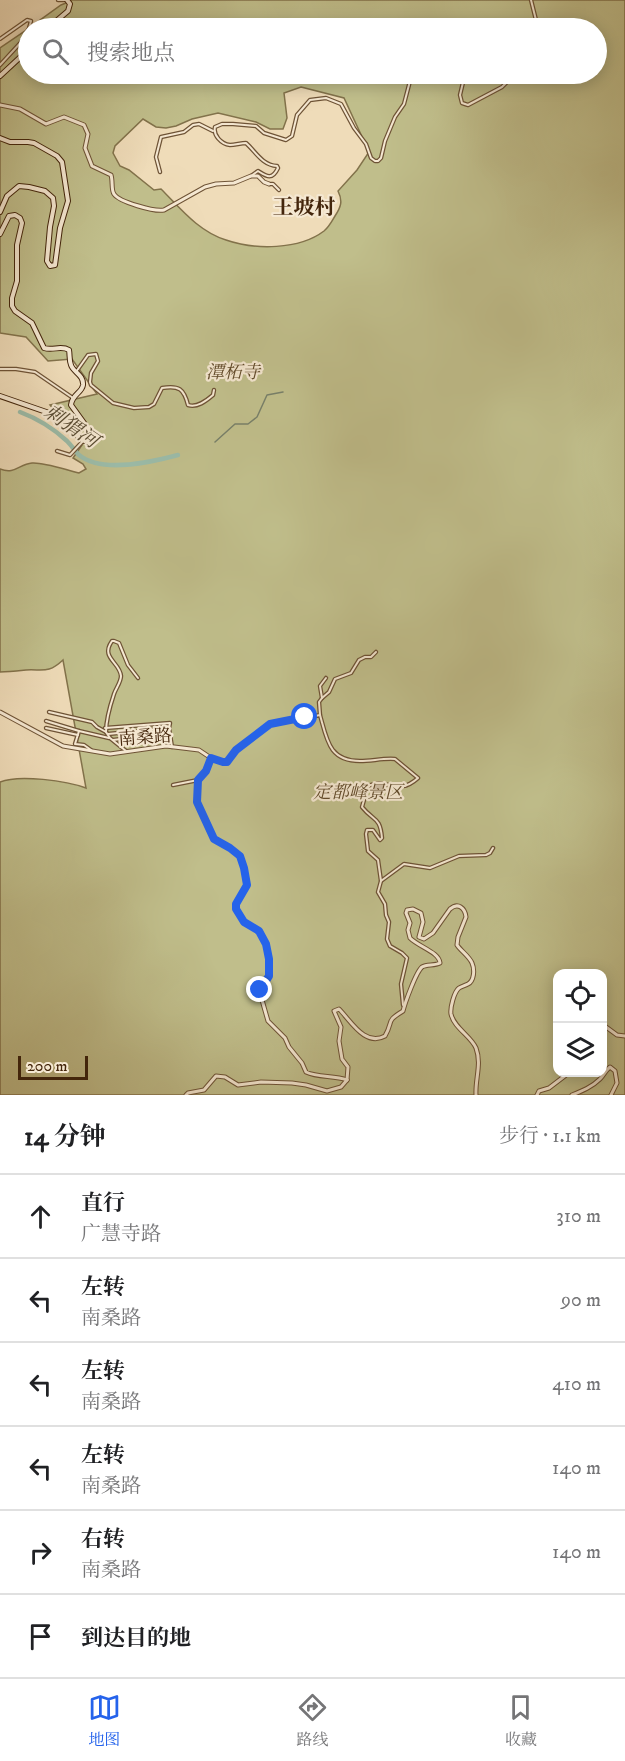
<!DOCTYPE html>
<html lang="zh">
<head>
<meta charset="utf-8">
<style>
	:root { --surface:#fff; --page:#f2f2f2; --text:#202124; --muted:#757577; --line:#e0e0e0; --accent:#2563eb }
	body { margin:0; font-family:"IM FELL DW Pica","Noto Serif SC",serif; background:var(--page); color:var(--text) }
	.controls { position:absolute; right:18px; bottom:18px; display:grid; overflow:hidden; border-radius:12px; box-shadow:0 3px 15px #0003 }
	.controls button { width:54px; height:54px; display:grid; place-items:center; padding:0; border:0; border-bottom:2px solid var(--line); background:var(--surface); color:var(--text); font:30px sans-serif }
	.scale { position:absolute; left:18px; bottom:15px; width:70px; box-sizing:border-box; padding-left:6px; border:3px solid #43250b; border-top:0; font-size:16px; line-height:21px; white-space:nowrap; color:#43250b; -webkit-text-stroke:4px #f5e8d2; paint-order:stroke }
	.stop { position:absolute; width:18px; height:18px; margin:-14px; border:4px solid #2563eb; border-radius:50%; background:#fff }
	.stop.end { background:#2563eb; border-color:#fff; box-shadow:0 2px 6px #0008 }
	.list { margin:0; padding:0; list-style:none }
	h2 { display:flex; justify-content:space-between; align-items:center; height:78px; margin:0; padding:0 24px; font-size:26px }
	h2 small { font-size:20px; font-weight:400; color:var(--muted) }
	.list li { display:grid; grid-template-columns:39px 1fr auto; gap:18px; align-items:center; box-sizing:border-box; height:84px; padding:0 24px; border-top:2px solid var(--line) }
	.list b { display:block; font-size:22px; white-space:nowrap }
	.list p { margin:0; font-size:20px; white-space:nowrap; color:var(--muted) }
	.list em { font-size:20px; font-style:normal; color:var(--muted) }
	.icon { flex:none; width:33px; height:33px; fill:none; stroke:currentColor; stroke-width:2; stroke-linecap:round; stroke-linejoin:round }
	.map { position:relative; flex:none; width:625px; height:1095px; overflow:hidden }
	.search { position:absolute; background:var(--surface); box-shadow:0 3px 15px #0003; left:18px; right:18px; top:18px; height:66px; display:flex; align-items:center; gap:15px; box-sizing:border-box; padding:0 21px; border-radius:33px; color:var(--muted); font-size:22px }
	.sheet { height:582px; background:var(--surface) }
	nav { display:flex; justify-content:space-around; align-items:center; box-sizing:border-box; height:84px; border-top:2px solid var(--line); background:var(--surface); font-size:16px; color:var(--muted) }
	nav a { display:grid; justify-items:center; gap:3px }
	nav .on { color:var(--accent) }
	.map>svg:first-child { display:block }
	.green { fill:#c0be8b; stroke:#82724b; stroke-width:1.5; fill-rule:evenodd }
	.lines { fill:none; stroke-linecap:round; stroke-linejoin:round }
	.stream { stroke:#78806a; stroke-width:1.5 }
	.river { stroke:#9bbca9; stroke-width:4.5 }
	.minor-casing { stroke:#6e5336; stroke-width:4.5 }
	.tertiary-casing { stroke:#6e5336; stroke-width:5 }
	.secondary-casing { stroke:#43250b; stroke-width:6 }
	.minor { stroke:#f5e8d2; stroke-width:2 }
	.tertiary { stroke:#f5e8d2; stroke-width:3 }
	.secondary { stroke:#f5e8d2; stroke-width:4 }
	.route { stroke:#2563eb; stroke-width:8 }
	.labels { text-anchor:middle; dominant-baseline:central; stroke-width:4.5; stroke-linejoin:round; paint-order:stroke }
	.park-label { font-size:18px; font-style:italic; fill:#624b2b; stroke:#f5e8d2 }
	.street-label { font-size:18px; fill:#43250b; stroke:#f5e8d2 }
	.water-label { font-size:20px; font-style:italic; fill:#594b32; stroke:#f5e8d2 }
	.quarter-label { font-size:21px; font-weight:bold; fill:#43250b; stroke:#f5e8d2 }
</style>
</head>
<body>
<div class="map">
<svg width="625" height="1095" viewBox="0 0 625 1095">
	<rect width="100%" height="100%" fill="#efdcb9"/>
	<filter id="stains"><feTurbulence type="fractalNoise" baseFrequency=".00333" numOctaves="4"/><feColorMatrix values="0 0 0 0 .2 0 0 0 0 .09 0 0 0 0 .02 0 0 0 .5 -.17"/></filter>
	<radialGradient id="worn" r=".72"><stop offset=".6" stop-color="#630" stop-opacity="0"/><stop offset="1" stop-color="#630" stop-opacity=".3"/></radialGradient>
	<!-- green -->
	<path class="green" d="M70,0H625V1095H0V782C19,774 67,781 86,788L63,660C48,674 43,669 26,670C17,671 9,672 0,672V469C15,475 19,464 32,463C44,462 66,470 79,473L86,469L83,464L73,458L82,445L50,405L97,394L72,359L48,361L26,337L0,333V48L28,29V74H596V28H29L61,5L71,1ZM301,87L344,98L369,152L357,170L338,191C343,201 341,207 335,216C332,221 329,227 324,231C299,250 255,250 226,240C199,232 180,208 161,189L154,190L129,170L120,166L113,153L115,146L143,119L156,127L166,128L176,126L192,119L218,113L256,122L270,129H283L287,118L284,93ZM558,974H602V1072H558Z"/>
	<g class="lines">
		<!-- stream -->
		<path class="stream" d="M215,442L235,424H248L257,417L267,395L283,392"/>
		<!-- river -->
		<path class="river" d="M20,412C36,418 54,429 67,441C71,445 75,451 79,455C102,474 152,462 178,455"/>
		<defs>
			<g id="minor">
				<path d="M58,0H67"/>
				<path d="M531,0L538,28"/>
				<path d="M0,39L27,20L31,21L29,28"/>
				<path d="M0,65L24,39L28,30"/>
				<path d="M465,74L460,95L462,103L468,105L502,87L515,74"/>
				<path d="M160,172L156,157L161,137L184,132L193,125L199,124L213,131"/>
				<path d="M251,176L258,171C266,176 272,181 278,168L277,166C262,165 256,152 246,143C241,143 235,145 230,145C221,144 213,135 215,127L222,124H233L256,126L264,133L286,140L292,136L297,115L310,100L326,98L341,104L354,128L366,144L371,158L375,161H378L381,158L385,141L395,117L404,104L410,81L414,74"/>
				<path d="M269,184H273L279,190"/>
				<path d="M0,369H16L35,372L73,398"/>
				<path d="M76,372L88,355L96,354L98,361L91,373L90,382L91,385L113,403L134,408L149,407L154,404L162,388C179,385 184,389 188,405C197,408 206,401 213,395L214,390"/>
				<path d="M57,451L70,455L83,441"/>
				<path d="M322,698L329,692L335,679L351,673L359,660L365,657H371L376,652"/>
				<path d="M49,712L92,722L97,727L106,732"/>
				<path d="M320,715L319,702L322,698L320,686L326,678"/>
				<path d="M46,721L79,731"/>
				<path d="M46,728L78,735"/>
				<path d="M105,728L170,723L169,728L172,747"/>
				<path d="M108,734L169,728"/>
				<path d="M113,740L169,733"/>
				<path d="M91,750L84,745L75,744L79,731L109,738"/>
				<path d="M126,751L110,738L106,732C106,719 110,706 114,694C116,688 121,682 121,676C120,662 100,658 112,641H114L119,643L128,665L138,678"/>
				<path d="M211,758L223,762H227L236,750L270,725L320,715C327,740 329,761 360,761C372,761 383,758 395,759L418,778C397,797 387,777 368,786L362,807C374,822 380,816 382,838L380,840L373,830H367L366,834L368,851L378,860L381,881L404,864L430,868L459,856L486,855L490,853L493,848"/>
				<path d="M173,785L198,780"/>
				<path d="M381,881L378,892L385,904L386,915L389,922L387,939L390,946L402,953L407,958L401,984L403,1005"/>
			</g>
			<g id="tertiary">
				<path d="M0,105L20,109L46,124L64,117L84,125L88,134L85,148L92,166L111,175C113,181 111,190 114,194C119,202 155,212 164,210L205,187L216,184L234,183L251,176H258L264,182L269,184"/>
				<path d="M0,712L63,746L110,754L166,746L199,750L211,758L206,771L198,780L197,802L214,839L230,848L240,856L244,868L247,885L236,904V909L244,922L259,931L266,944L269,959V976L260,993L268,1021L285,1038L289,1047L302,1063L306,1072C318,1078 334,1075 347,1080"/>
				<path d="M602,1024L617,1035L625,1036"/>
				<path d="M347,1080L348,1067L342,1059L339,1041L341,1027L334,1011L339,1009C351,1021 365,1047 385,1036C394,1020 385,1022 403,1011C405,1003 416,972 422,967C427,964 434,966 440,963C439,952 419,947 410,938L408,930L410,923L406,913L407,910L413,909L421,913L423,922L419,937L424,939L433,933L450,909C458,902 465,908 466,917L458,937L457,945C461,951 469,956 472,963C475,970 474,981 468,984C464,986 462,986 459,988C454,992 450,1008 451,1014C454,1028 471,1036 476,1048C482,1064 475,1079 476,1095"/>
				<path d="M186,1095L188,1093L204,1090L216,1076L225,1077L238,1085L261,1082L292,1083L306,1085L327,1091L341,1087L347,1080"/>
				<path d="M537,1095L539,1091L549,1088L570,1072"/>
				<path d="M572,1095C582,1091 592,1087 600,1079C604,1075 605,1071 610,1067L615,1071L617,1083L611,1095"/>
			</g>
			<g id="secondary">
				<path d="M48,28L68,11L70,4L67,0"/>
				<path d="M0,76L28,50"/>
				<path d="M0,138L10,142H28L34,143L57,156L62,162L68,201L60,228L55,265L50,266L47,261L50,227L54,206L53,198L45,191L29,187L19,186L7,196L0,212"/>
				<path d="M0,234L9,216L15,215L20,218L22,223L17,245V281L12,298V306L15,311L32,323L44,348C53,351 61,345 69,350C70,355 69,360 71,365C73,372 84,375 83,385C82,393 72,394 71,405L89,430V438L85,441L82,440L55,415L0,396"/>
			</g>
		</defs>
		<!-- minor casing -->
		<use href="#minor" class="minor-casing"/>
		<!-- tertiary casing -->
		<use href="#tertiary" class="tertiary-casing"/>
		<!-- secondary casing -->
		<use href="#secondary" class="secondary-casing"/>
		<!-- minor -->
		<use href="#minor" class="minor"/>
		<!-- tertiary -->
		<use href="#tertiary" class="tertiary"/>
		<!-- secondary -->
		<use href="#secondary" class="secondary"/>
	</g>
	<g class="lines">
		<!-- route -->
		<path class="route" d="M260,990L269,976V959L266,944L259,931L244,922L236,909V904L247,885L244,868L240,856L230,848L214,839L197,802L198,780L206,771L211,758L223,762H227L236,750L270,724L305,717"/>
	</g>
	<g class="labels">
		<!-- park labels -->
		<g class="park-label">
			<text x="233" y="373">潭柘寺</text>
			<text x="358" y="793">定都峰景区</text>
		</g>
		<!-- street labels -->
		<g class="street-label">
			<text transform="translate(145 738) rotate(-4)">南桑路</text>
		</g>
		<!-- water labels -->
		<g class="water-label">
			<text transform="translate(71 427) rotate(34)">刺猬河</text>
		</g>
		<!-- quarter labels -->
		<g class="quarter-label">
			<text x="304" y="208">王坡村</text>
		</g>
	</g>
	<rect width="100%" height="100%" filter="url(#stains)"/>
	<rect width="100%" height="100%" fill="url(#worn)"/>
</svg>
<div class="controls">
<button><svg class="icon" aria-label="locate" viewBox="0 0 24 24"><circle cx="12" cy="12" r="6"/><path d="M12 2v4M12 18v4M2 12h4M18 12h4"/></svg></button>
<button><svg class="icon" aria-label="layers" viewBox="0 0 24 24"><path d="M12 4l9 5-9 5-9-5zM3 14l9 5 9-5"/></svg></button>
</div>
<div class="scale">200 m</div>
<div class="stop" style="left:305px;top:717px"></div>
<div class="stop end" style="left:260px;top:990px"></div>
<div class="search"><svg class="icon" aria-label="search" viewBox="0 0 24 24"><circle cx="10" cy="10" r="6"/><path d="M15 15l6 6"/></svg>搜索地点</div>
</div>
<section class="sheet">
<h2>14 分钟<small>步行 · 1.1 km</small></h2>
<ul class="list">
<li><svg class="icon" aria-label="ahead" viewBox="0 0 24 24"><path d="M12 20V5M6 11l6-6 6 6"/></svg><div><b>直行</b><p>广慧寺路</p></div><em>310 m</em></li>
<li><svg class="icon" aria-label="left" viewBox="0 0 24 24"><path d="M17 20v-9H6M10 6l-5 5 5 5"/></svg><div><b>左转</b><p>南桑路</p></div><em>90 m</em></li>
<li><svg class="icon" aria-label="left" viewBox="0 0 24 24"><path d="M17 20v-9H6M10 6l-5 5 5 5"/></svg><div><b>左转</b><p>南桑路</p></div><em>410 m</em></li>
<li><svg class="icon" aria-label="left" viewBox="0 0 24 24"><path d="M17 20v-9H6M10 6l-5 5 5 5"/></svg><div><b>左转</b><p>南桑路</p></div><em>140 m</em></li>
<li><svg class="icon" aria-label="right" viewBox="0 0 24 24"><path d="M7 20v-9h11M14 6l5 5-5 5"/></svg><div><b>右转</b><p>南桑路</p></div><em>140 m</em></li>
<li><svg class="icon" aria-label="arrive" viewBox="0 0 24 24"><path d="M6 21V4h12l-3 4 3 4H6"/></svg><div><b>到达目的地</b></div></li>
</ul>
</section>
<nav>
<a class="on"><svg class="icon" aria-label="map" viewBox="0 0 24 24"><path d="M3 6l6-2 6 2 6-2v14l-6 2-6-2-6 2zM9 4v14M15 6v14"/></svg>地图</a>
<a><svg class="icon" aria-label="directions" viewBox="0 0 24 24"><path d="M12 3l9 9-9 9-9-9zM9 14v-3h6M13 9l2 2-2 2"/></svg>路线</a>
<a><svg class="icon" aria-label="saved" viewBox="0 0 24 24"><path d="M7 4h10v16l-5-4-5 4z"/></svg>收藏</a>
</nav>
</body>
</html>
